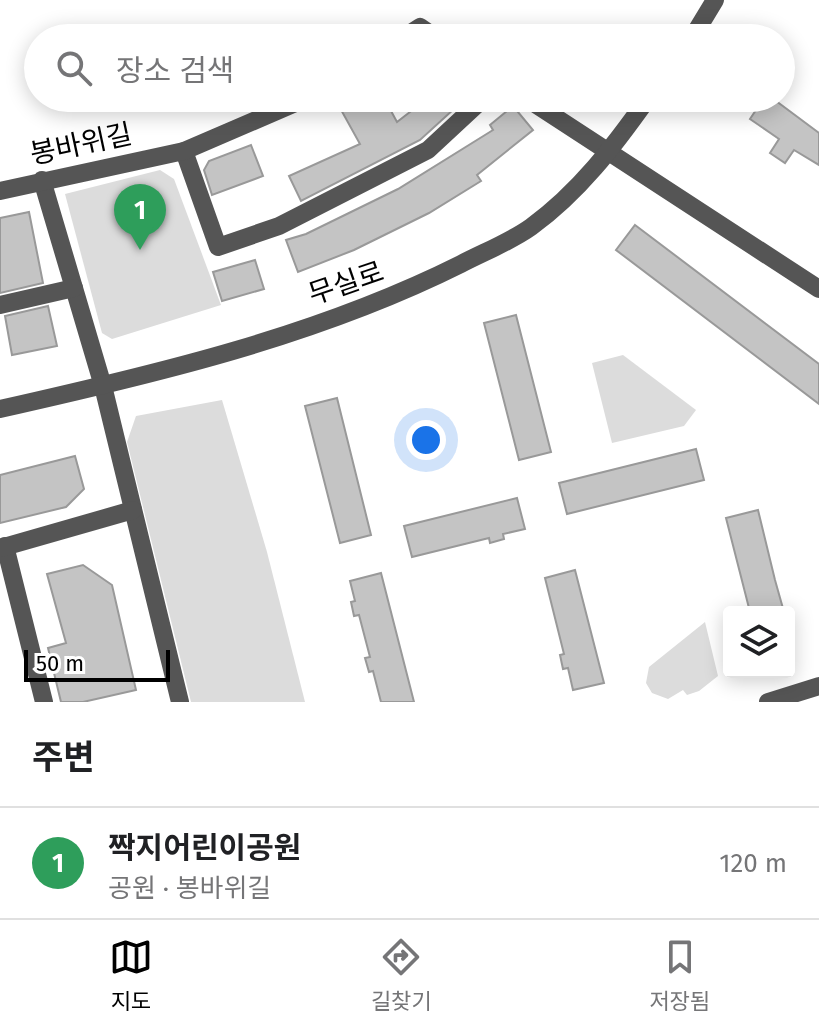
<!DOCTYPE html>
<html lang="ko">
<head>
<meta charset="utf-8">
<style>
	:root { --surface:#fff; --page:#f6f6f6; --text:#202124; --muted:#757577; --line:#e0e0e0; --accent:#000 }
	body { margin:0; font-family:"Fira Sans","Noto Sans KR",sans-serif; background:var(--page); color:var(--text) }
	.controls { position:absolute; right:24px; bottom:24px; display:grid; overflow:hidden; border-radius:8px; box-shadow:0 4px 20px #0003 }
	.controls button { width:72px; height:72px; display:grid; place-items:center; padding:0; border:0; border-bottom:2px solid var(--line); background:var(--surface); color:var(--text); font:40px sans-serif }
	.scale { position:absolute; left:24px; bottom:20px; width:146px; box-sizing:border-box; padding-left:8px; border:4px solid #000; border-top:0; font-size:22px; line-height:28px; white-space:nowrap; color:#000; -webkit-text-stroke:6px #fff; paint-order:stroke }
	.you { position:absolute; left:426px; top:440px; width:28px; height:28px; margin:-20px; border:6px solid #fff; border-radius:50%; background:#1a73e8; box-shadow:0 0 0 12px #1a73e833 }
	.badge { display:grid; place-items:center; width:52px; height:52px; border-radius:50%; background:var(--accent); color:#fff; font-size:26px; font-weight:700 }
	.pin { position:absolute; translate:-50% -66px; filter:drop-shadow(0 2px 4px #0008) }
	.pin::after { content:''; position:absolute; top:42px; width:28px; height:24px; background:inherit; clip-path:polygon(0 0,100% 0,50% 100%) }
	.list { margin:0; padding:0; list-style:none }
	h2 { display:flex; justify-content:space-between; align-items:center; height:104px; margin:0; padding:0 32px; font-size:34px }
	h2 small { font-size:26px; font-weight:400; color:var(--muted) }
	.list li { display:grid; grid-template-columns:52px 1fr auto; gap:24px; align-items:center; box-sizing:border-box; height:112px; padding:0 32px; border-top:2px solid var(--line) }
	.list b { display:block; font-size:30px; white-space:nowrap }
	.list p { margin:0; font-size:26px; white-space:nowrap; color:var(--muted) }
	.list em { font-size:26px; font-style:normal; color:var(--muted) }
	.icon { flex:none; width:44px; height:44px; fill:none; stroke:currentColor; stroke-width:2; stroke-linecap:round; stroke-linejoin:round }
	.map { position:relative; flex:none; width:819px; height:702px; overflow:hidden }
	.search { position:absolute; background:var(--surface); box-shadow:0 4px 20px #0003; left:24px; right:24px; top:24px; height:88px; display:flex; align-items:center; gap:20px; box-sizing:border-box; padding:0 28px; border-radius:44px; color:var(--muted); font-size:30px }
	.sheet { height:216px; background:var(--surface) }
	nav { display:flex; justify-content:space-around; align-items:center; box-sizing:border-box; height:112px; border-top:2px solid var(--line); background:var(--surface); font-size:22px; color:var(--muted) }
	nav a { display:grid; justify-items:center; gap:4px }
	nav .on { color:var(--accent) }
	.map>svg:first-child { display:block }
	.green { fill:#dcdcdc }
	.building { fill:#c4c4c4; stroke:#999; stroke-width:2 }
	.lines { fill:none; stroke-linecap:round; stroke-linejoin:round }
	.minor { stroke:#555; stroke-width:18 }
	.labels { text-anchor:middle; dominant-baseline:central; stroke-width:7; stroke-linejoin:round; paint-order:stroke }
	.street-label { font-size:28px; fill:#000; stroke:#fff }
</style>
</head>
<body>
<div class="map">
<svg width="819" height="702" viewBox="0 0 819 702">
	<rect width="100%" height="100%" fill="#fff"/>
	<!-- green -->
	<g class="green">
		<path d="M160,170L174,179L221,305L112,339L102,333L65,194Z"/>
		<path d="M623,355L696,410L684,426L612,443L592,363Z"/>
		<path d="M222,400L267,552L305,702H191L127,442L136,416Z"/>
		<path d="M705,622L718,676L699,691L687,695L683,690L668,699L652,693L646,683L649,667Z"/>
	</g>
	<!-- building -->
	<g class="building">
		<path d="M358,98H384L397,122L428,98H466L420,140L301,201L289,176L360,144L340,108Z"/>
		<path d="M764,98H772L819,133V165L794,150L785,163L770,153L779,139L750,119Z"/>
		<path d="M513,106L533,130L477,175L481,181L429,213L354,250L298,272L286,240L306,234L398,189L493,130L490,125Z"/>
		<path d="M251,145L263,176L212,195L204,170L209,161Z"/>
		<path d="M29,212L43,283L0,293V218Z"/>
		<path d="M635,225L819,364V404L616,250Z"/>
		<path d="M255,260L264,289L222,301L213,272Z"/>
		<path d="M48,306L57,346L12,355L5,316Z"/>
		<path d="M516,315L551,452L519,460L484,323Z"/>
		<path d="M337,398L371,535L340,543L305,406Z"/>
		<path d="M696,449L704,480L567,514L559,483Z"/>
		<path d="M75,456L84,489L66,507L0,523V475Z"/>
		<path d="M517,498L525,529L503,534L504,539L490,543L489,538L412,557L404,526Z"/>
		<path d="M758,510L775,580L784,612H750L726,518Z"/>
		<path d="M83,565L112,585L136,690L83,702H61L48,648L66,643L47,574Z"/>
		<path d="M575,570L604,683L573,690L568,668L563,669L560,655L564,654L545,578Z"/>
		<path d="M381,573L414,702H381L373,671L369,672L365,658L370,657L359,615L354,616L351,602L355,601L350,581Z"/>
	</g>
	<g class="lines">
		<!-- minor -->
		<g class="minor">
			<path d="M403,38L420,27L436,38"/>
			<path d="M692,38L715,0"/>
			<path d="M526,98L819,289"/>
			<path d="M184,151L218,247L279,226L428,150L484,98"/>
			<path d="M42,180L103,386L180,702"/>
			<path d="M0,191L184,151L307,98"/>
			<path d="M0,305L74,288"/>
			<path d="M0,409C156,374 317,336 461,264C484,252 510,242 531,227C579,192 614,146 648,98"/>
			<path d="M5,546L44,702"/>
			<path d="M0,548L133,510"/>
			<path d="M768,702L819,686"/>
		</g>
	</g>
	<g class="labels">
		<!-- street labels -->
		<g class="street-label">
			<text transform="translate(81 144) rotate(-12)">봉바위길</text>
			<text transform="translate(346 283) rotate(-19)">무실로</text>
		</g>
	</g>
</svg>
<div class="controls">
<button><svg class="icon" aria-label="layers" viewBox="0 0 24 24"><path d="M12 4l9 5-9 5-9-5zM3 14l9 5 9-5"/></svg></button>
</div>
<div class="scale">50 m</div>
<div class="you"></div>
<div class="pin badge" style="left:140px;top:250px;background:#2e9e5b">1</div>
<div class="search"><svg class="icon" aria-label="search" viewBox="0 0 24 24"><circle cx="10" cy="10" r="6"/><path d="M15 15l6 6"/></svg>장소 검색</div>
</div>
<section class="sheet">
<h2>주변<small></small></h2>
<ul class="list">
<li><span class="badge" style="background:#2e9e5b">1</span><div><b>짝지어린이공원</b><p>공원 · 봉바위길</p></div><em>120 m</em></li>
</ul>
</section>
<nav>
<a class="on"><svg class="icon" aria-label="map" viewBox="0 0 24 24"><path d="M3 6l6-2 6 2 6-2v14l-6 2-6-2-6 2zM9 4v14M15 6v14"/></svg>지도</a>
<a><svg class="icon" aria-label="directions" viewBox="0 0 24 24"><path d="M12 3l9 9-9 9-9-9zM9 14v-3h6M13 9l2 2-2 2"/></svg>길찾기</a>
<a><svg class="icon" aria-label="saved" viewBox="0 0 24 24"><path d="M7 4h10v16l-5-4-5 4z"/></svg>저장됨</a>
</nav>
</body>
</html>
